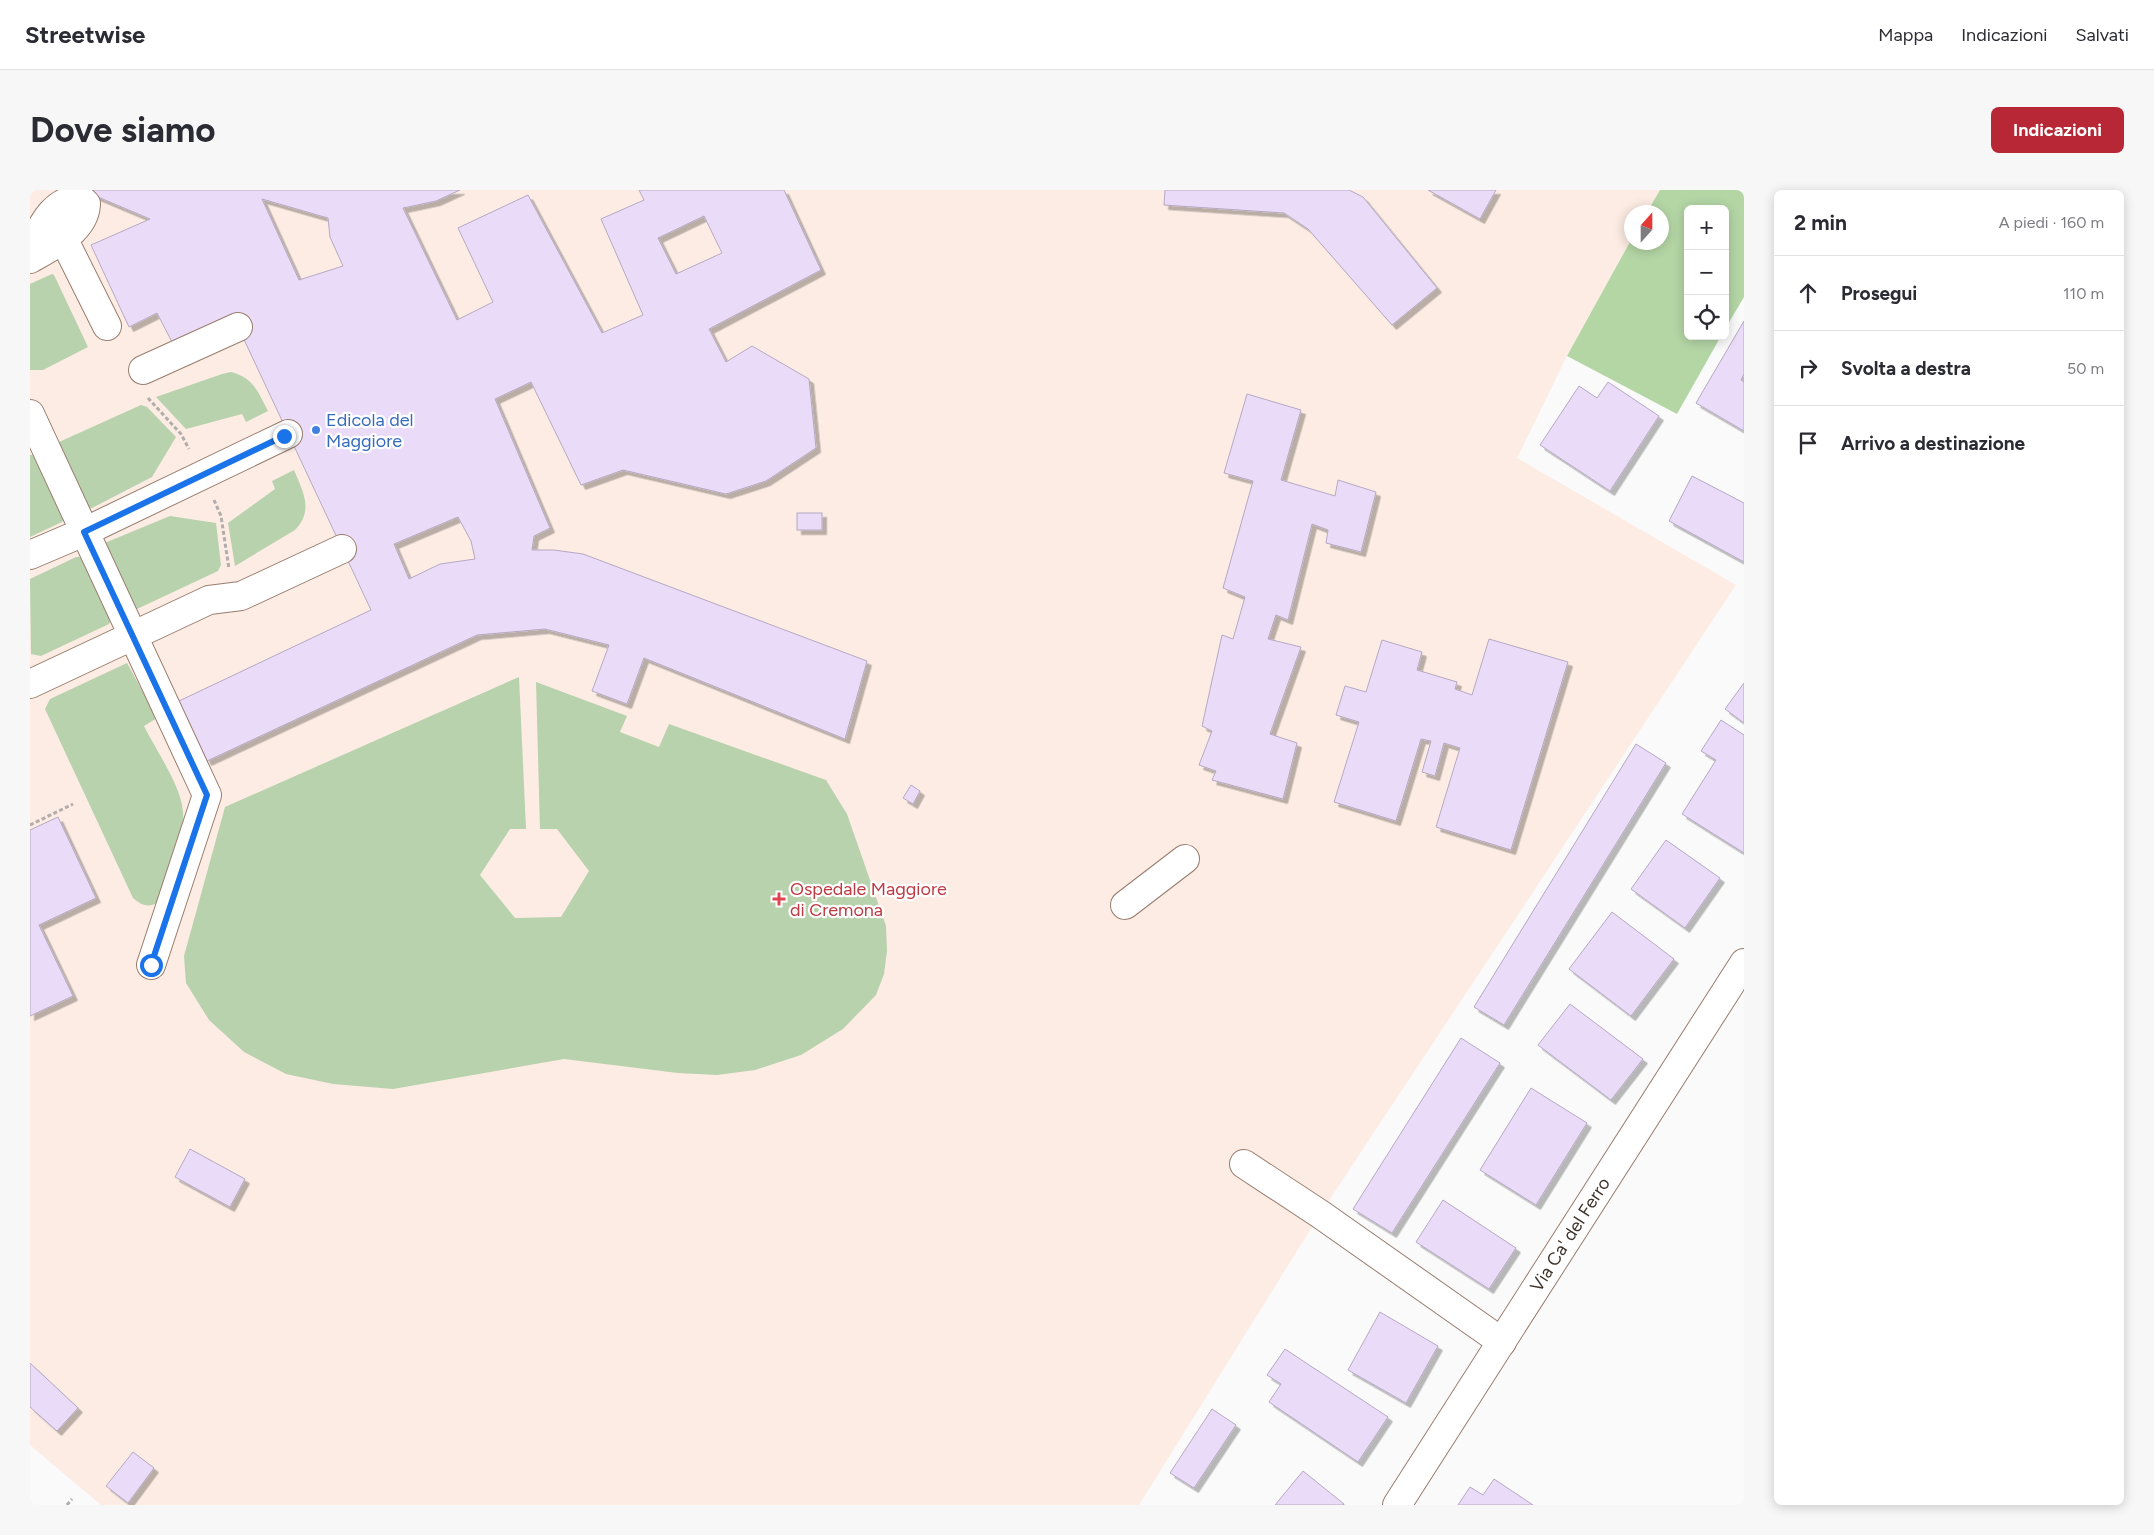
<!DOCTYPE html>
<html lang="it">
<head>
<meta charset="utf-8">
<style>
	:root { --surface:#fff; --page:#f7f7f7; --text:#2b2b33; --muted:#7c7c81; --line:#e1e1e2; --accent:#b82736 }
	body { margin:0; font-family:Figtree,sans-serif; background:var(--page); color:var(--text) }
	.controls { position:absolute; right:15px; top:15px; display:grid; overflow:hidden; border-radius:8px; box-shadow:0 2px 12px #0003 }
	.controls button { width:45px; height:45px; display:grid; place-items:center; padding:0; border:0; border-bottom:1px solid var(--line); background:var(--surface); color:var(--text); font:25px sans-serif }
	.compass { position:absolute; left:1594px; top:15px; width:45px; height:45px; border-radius:50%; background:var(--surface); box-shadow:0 2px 12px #0003; rotate:21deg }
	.stop { position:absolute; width:15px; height:15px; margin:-11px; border:4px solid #1a73e8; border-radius:50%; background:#fff }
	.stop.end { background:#1a73e8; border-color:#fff; box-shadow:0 1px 5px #0008 }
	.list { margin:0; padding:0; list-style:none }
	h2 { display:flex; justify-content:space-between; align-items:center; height:65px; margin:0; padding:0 20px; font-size:21px }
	h2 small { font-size:16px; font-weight:400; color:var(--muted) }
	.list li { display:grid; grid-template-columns:32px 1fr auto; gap:15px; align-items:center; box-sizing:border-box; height:75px; padding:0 20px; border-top:1px solid var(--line) }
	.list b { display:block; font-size:19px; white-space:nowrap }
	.list em { font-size:16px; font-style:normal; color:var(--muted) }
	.icon { flex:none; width:28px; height:28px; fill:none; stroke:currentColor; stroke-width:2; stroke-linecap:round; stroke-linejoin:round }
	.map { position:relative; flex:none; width:1714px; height:1315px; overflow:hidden; border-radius:8px }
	header { display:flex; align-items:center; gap:30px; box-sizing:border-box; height:70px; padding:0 25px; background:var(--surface); border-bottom:1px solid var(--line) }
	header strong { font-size:24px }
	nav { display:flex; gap:28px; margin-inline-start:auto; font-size:18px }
	.intro { display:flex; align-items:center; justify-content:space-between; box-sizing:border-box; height:120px; padding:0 30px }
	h1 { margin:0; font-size:35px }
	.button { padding:12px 22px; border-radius:8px; background:var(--accent); color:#fff; font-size:18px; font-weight:700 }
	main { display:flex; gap:30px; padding:0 30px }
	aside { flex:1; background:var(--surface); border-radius:8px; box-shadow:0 2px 12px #0003 }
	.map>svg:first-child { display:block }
	.built { fill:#fcece3 }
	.green { fill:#b7d2ac }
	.forest { fill:#b4d6a5 }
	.building { fill:#eadcf8; stroke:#b6a8c3; fill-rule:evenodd; filter:url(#shadow) }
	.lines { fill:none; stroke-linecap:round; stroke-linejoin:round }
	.minor-casing { stroke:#997d6e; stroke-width:30 }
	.path { stroke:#b2adab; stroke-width:3; stroke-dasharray:4 2.5; stroke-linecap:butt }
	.minor { stroke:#fff; stroke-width:28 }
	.route { stroke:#1a73e8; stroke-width:6 }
	.shop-dot { fill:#3f7fe0; stroke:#fff; stroke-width:2 }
	.health-dot { fill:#e0444e; stroke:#fff; stroke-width:2 }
	.labels { text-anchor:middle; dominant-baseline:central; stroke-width:4.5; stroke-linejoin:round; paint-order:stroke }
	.shop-label { font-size:18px; fill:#366cbe; stroke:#fff; text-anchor:start }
	.health-label { font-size:18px; fill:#be3a42; stroke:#fff; text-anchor:start }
	.street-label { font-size:18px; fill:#3f342d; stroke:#fff }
</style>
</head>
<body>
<header>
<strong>Streetwise</strong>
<nav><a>Mappa</a><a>Indicazioni</a><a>Salvati</a></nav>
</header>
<div class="intro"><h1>Dove siamo</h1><a class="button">Indicazioni</a></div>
<main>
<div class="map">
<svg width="1714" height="1315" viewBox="0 0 1714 1315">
	<defs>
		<filter id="shadow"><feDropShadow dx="4.5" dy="4.5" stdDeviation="0" flood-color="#0004"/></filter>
	</defs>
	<rect width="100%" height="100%" fill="#fafafa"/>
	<!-- built -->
	<path class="built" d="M0,0H1630L1617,22H1602L1601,50L1537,166L1487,268L1706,395L1290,1024L1109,1315H71L0,1255Z"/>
	<!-- green -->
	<g class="green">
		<path d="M22,84L24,85L58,157L13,180H0V94Z"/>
		<path d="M201,182C224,188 228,202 238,221L216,232L212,224L156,239L126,207L192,184Z"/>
		<path d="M111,215L117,217L146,247L122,287L62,318H55L26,258L29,252Z"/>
		<path d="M0,265H6L36,325L32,332L0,347Z"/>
		<path d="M264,280C273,302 284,320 265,340L205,376L198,333L245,299L242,291Z"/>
		<path d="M140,326L186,333L191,375L188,381L107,419L100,418L72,357L77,352Z"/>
		<path d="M46,367H54L82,428L79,434L11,466L1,464L0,389Z"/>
		<path d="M97,473L127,528L114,536C125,558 148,592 152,615C158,645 141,680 133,708C123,718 114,718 103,708L15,519L20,509Z"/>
		<path d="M489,487L496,639H480L450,685L485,728L531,727L559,681L527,639H510L506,492L597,526L590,542L629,557L639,534L796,590L817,624L856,736L857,761L854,784L846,805L813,839L771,865L725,880L687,885L648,883L534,869L363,899L303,894L256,884L214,862L179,830L156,793L154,766L195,617Z"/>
	</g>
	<!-- forest -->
	<path class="forest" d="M1630,0H1714V107L1695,139V19H1658V146H1691L1647,224L1537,166L1601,50L1602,52H1632V22H1617Z"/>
	<!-- building -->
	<g class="building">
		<path d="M63,0H430L406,11L373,18L427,130L463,112L428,38L498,5L572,143L613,125L571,29L614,10L609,0H754L791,80L679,139L696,172L722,156L779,189L786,258L736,291L696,304L593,280L551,295L501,192L465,209L520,338L504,346L502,360H524L553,364L837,471L815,549L614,468L597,514L562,501L579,455L515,439L447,445L177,571L149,511L341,420L202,124L142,152L127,123L99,137L61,55L120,29L61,4ZM232,9L298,28L300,47L313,76L269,90ZM674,26L692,63L646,84L628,48ZM428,327L441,351L445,369L410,374L379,389L364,354Z"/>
		<path d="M1135,0H1319L1333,7L1407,98L1362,135L1278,39L1254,23L1134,15Z"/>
		<path d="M1398,0H1466L1450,29Z"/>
		<path d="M1714,131V184L1711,190L1714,192V241L1666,213Z"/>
		<path d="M1578,192L1629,226L1580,301L1510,255L1549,196L1567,208Z"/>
		<path d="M1217,204L1271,220L1251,290L1305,306L1308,290L1346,302L1331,362L1296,353L1298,340L1282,334L1258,430L1246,425L1238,449L1271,457L1240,544L1267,553L1253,609L1182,590L1186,581L1169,575L1182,541L1172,536L1192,445L1203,449L1215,407L1193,398L1223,291L1194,283Z"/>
		<path d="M1662,286L1714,313V372L1639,331Z"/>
		<rect x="767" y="323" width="25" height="17"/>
		<path d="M1459,449L1538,472L1481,660L1406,637L1430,558L1414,553L1405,586L1392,582L1401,551L1391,549L1366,631L1304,612L1329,532L1306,525L1315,496L1336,502L1352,450L1392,462L1387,480L1427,492L1425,499L1442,505Z"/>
		<path d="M1714,493V533L1695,519Z"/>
		<path d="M1691,530L1714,545V663L1652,624L1686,570L1671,561Z"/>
		<path d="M1606,554L1636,573L1474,835L1444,817Z"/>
		<path d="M881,595L890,601L883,614L873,608Z"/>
		<path d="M28,627L66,708L9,735L43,806L0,826V640Z"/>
		<path d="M1636,650L1690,688L1655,738L1601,699Z"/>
		<path d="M1582,722L1644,769L1601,826L1539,779Z"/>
		<path d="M1540,814L1613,869L1581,910L1508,855Z"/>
		<path d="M1431,848L1470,873L1362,1043L1323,1019Z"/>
		<path d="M1501,898L1557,933L1506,1015L1450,980Z"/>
		<path d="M160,959L215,989L200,1017L145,987Z"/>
		<path d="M1413,1010L1486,1058L1459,1099L1386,1052Z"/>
		<path d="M1350,1122L1408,1156L1376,1213L1318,1180Z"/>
		<path d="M1255,1159L1358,1227L1328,1272L1239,1212L1251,1194L1237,1185Z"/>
		<path d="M0,1173L48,1218L27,1241L0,1217Z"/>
		<path d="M1182,1219L1206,1235L1164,1298L1140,1283Z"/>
		<path d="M103,1262L124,1278L98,1313L76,1296Z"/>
		<path d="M1273,1281L1314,1314L1313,1315H1245Z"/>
		<path d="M1464,1289L1503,1315H1428L1440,1297L1453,1305Z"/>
	</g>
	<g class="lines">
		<defs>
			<g id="minor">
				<path d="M33,48L77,136"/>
				<path d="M0,58C13,35 21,12 50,8L56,14C55,41 21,57 0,69"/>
				<path d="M113,180L208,137"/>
				<path d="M0,224L177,605L121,775"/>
				<path d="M0,365L54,342L258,244"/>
				<path d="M0,494L179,410L211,406L312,359"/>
				<path d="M1095,715L1155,669"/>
				<path d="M1214,974L1290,1024L1472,1152"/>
				<path id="s1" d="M1367,1315L1714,773"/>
			</g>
		</defs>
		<!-- minor casing -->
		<use href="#minor" class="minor-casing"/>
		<!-- path -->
		<g class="path">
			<path d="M118,208L151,244L159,259"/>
			<path d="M184,310L191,326L199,379"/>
			<path d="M0,635L43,614"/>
			<path d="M37,1315L42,1309"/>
		</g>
		<!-- minor -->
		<use href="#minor" class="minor"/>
	</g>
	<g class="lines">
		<!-- route -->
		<path class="route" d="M121,775L177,605L54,342L254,246"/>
	</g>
	<!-- markers -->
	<circle class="shop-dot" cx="286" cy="240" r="5"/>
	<path class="health-dot" d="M746.5 701.5h5v5h5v5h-5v5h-5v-5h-5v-5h5z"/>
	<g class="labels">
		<!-- shop labels -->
		<g class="shop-label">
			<text x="296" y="230">Edicola del<tspan x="296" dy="21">Maggiore</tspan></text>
		</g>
		<!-- health labels -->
		<g class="health-label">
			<text x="760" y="699">Ospedale Maggiore<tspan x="760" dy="21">di Cremona</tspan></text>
		</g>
		<!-- street labels -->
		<g class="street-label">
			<text stroke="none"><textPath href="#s1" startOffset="321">Via Ca' del Ferro</textPath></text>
		</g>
	</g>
</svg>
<div class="controls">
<button>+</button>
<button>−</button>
<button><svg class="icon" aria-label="locate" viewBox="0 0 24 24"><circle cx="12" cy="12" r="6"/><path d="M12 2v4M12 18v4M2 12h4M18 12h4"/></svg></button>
</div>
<svg class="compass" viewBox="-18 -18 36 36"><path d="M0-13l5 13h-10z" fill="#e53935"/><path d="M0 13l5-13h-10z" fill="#7c7c81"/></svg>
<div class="stop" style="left:121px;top:775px"></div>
<div class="stop end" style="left:254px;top:246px"></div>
</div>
<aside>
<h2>2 min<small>A piedi · 160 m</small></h2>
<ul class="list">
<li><svg class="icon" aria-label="ahead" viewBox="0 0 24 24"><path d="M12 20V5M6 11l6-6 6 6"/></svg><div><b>Prosegui</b></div><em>110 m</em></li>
<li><svg class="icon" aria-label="right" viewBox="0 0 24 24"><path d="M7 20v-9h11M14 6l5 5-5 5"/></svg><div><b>Svolta a destra</b></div><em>50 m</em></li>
<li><svg class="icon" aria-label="arrive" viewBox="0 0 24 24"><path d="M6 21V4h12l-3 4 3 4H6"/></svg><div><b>Arrivo a destinazione</b></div></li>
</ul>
</aside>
</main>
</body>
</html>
